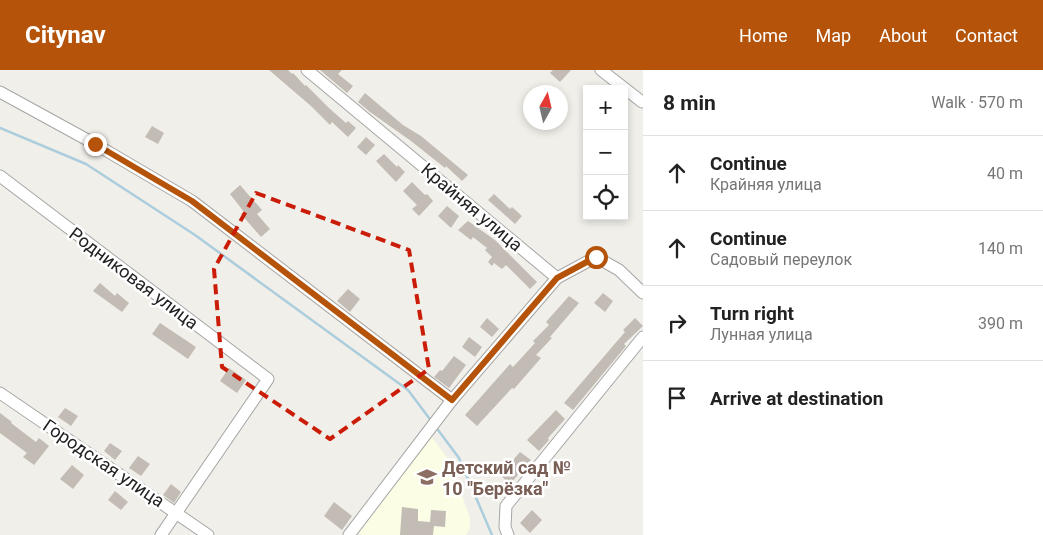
<!DOCTYPE html>
<html lang="en">
<head>
<meta charset="utf-8">
<style>
	:root { --surface:#fff; --page:#f2f2f2; --text:#222; --muted:#767676; --line:#e0e0e0; --accent:#b45309 }
	body { margin:0; font-family:Roboto,sans-serif; background:var(--page); color:var(--text) }
	.controls { position:absolute; right:15px; top:15px; display:grid; overflow:hidden; border-radius:0px; box-shadow:0 2px 8px #0003 }
	.controls button { width:45px; height:45px; display:grid; place-items:center; padding:0; border:0; border-bottom:1px solid var(--line); background:var(--surface); color:var(--text); font:25px sans-serif }
	.compass { position:absolute; left:523px; top:15px; width:45px; height:45px; border-radius:50%; background:var(--surface); box-shadow:0 2px 8px #0003; rotate:8deg }
	.stop { position:absolute; width:15px; height:15px; margin:-11px; border:4px solid #b45309; border-radius:50%; background:#fff }
	.stop.end { background:#b45309; border-color:#fff; box-shadow:0 1px 5px #0008 }
	.list { margin:0; padding:0; list-style:none }
	h2 { display:flex; justify-content:space-between; align-items:center; height:65px; margin:0; padding:0 20px; font-size:21px }
	h2 small { font-size:16px; font-weight:400; color:var(--muted) }
	.list li { display:grid; grid-template-columns:32px 1fr auto; gap:15px; align-items:center; box-sizing:border-box; height:75px; padding:0 20px; border-top:1px solid var(--line) }
	.list b { display:block; font-size:19px; white-space:nowrap }
	.list p { margin:0; font-size:16px; white-space:nowrap; color:var(--muted) }
	.list em { font-size:16px; font-style:normal; color:var(--muted) }
	.icon { flex:none; width:28px; height:28px; fill:none; stroke:currentColor; stroke-width:2; stroke-linecap:round; stroke-linejoin:round }
	.map { position:relative; flex:none; width:643px; height:465px; overflow:hidden }
	header { display:flex; align-items:center; gap:30px; box-sizing:border-box; height:70px; padding:0 25px; background:var(--accent); color:#fff }
	header strong { font-size:24px }
	nav { display:flex; gap:28px; margin-inline-start:auto; font-size:18px }
	main { display:flex }
	aside { flex:1; background:var(--surface) }
	.map>svg:first-child { display:block }
	.education { fill:#fbfee5 }
	.lines { fill:none; stroke-linecap:round; stroke-linejoin:round }
	.stream { stroke:#abcddd; stroke-width:2.5 }
	.building { fill:#c2bcb5 }
	.minor-casing { stroke:#a6a6a6; stroke-width:13 }
	.minor { stroke:#fff; stroke-width:11 }
	.route { stroke:#b45309; stroke-width:6 }
	.marked { fill:none; stroke:#cb1c08; stroke-width:4; stroke-dasharray:10 6; stroke-linejoin:round }
	.labels { text-anchor:middle; dominant-baseline:central; stroke-width:5; stroke-linejoin:round; paint-order:stroke }
	.street-label { font-size:18px; fill:#222; stroke:#fff }
	.education-label { font-size:18px; font-weight:bold; fill:#785e54; stroke:#fff; text-anchor:start }
</style>
</head>
<body>
<header>
<strong>Citynav</strong>
<nav><a>Home</a><a>Map</a><a>About</a><a>Contact</a></nav>
</header>
<main>
<div class="map">
<svg width="643" height="465" viewBox="0 0 643 465">
	<rect width="100%" height="100%" fill="#f1efe9"/>
	<!-- education -->
	<path class="education" d="M430,365L449,390L470,448V458L466,465H361L358,461Z"/>
	<g class="lines">
		<!-- stream -->
		<g class="stream">
			<path d="M0,58L86,94L195,165L408,320L432,352"/>
			<path d="M435,356L459,388L492,465"/>
		</g>
	</g>
	<!-- building -->
	<g class="building">
		<path d="M269,0H288L292,4L293,3L305,16L306,15L329,38L346,53L348,51L356,58L348,67L332,52L330,55L311,36Z"/>
		<path d="M320,0H342L338,4L353,16L347,23Z"/>
		<path d="M553,0H571L560,12L550,3Z"/>
		<path d="M365,23L403,55L421,66L468,105L462,111L446,96L445,98L411,71L370,42L358,32Z"/>
		<path d="M152,56L164,63L158,74L145,67Z"/>
		<path d="M366,67L375,75L366,85L357,77Z"/>
		<path d="M384,84L397,97L398,95L405,102L396,112L376,91Z"/>
		<path d="M412,112L425,125L427,124L433,131L419,146L412,139L417,135L403,121Z"/>
		<path d="M240,115L262,140L257,144L270,159L261,167L241,144L244,142L230,124Z"/>
		<path d="M494,124L510,139L512,137L522,146L515,154L488,130Z"/>
		<path d="M447,136L459,146L451,158L438,146Z"/>
		<path d="M468,151L495,170L537,212L530,219L506,195L502,199L494,193L492,196L488,192L492,187L485,180L487,178L473,167L471,170L458,160Z"/>
		<path d="M100,213L115,226L117,223L129,233L122,242L93,221Z"/>
		<path d="M348,219L360,229L350,242L337,231Z"/>
		<path d="M603,223L613,231L605,242L594,233Z"/>
		<path d="M569,226L579,233L550,267L552,268L536,285L541,288L514,319L512,318L477,356L465,345L510,294L513,297L535,273L533,271L549,255L546,252Z"/>
		<path d="M487,248L499,259L492,267L480,257Z"/>
		<path d="M635,248L643,256L624,274L626,276L573,340L564,333L625,262L623,260Z"/>
		<path d="M160,253L196,277L188,289L152,264Z"/>
		<path d="M469,267L482,277L475,287L462,277Z"/>
		<path d="M454,286L466,295L449,318L434,307L440,300L442,301Z"/>
		<path d="M229,298L246,310L237,323L220,311Z"/>
		<path d="M65,338L78,346L71,356L58,347Z"/>
		<path d="M556,340L565,349L548,368L549,370L539,381L527,370Z"/>
		<path d="M0,343L12,352L11,353L36,372L39,368L49,376L34,395L23,387L27,383L0,363Z"/>
		<path d="M110,373L122,381L115,390L104,381Z"/>
		<path d="M520,382L531,390L510,414L500,405Z"/>
		<path d="M138,386L150,394L141,406L129,398Z"/>
		<path d="M72,395L84,405L73,419L60,409Z"/>
		<path d="M171,414L181,422L174,433L163,425Z"/>
		<path d="M115,421L128,432L121,440L108,430Z"/>
		<path d="M334,432L352,446L342,460L324,446Z"/>
		<path d="M402,437L418,439V451L430,452L431,440L446,441L445,457L434,456L433,465H400Z"/>
		<path d="M532,440L542,450L530,463L520,453Z"/>
	</g>
	<g class="lines">
		<defs>
			<g id="minor">
				<path d="M307,0L557,208L596,187L619,200L643,223"/>
				<path d="M601,0L642,32"/>
				<path d="M0,22L95,74L192,131L452,330"/>
				<path d="M0,106L268,309L161,465"/>
				<path d="M0,323L208,465"/>
				<path d="M349,465L452,330L557,208"/>
				<path d="M508,465L505,457L506,436L643,267"/>
			</g>
		</defs>
		<!-- minor casing -->
		<use href="#minor" class="minor-casing"/>
		<!-- minor -->
		<use href="#minor" class="minor"/>
	</g>
	<g class="lines">
		<!-- route -->
		<path class="route" d="M95,74L192,131L452,330L557,208L596,187"/>
	</g>
	<!-- marked area -->
	<path class="marked" d="M256,123L409,180L429,299L330,369L222,297L214,199Z"/>
	<!-- icons -->
	<defs>
		<symbol id="school-bare" viewBox="-9 -9 18 18"><path d="M0-5L7-2L0 1L-7-2ZM-4 1L0 2.5L4 1V4Q0 6-4 4Z" fill="#8d6e63" stroke="#fff" stroke-width="2.5" paint-order="stroke"/></symbol>
	</defs>
	<g fill-rule="evenodd">
		<use href="#school-bare" x="413" y="393" width="28" height="28"/>
	</g>
	<g class="labels">
		<!-- street labels -->
		<g class="street-label">
			<text transform="translate(472 137) rotate(40)">Крайняя улица</text>
			<text transform="translate(134 208) rotate(37)">Родниковая улица</text>
			<text transform="translate(104 393) rotate(34)">Городская улица</text>
		</g>
		<!-- education labels -->
		<g class="education-label">
			<text x="442" y="397">Детский сад №<tspan x="442" dy="21">10 "Берёзка"</tspan></text>
		</g>
	</g>
</svg>
<div class="controls">
<button>+</button>
<button>−</button>
<button><svg class="icon" aria-label="locate" viewBox="0 0 24 24"><circle cx="12" cy="12" r="6"/><path d="M12 2v4M12 18v4M2 12h4M18 12h4"/></svg></button>
</div>
<svg class="compass" viewBox="-18 -18 36 36"><path d="M0-13l5 13h-10z" fill="#e53935"/><path d="M0 13l5-13h-10z" fill="#767676"/></svg>
<div class="stop" style="left:596px;top:187px"></div>
<div class="stop end" style="left:95px;top:74px"></div>
</div>
<aside>
<h2>8 min<small>Walk · 570 m</small></h2>
<ul class="list">
<li><svg class="icon" aria-label="ahead" viewBox="0 0 24 24"><path d="M12 20V5M6 11l6-6 6 6"/></svg><div><b>Continue</b><p>Крайняя улица</p></div><em>40 m</em></li>
<li><svg class="icon" aria-label="ahead" viewBox="0 0 24 24"><path d="M12 20V5M6 11l6-6 6 6"/></svg><div><b>Continue</b><p>Садовый переулок</p></div><em>140 m</em></li>
<li><svg class="icon" aria-label="right" viewBox="0 0 24 24"><path d="M7 20v-9h11M14 6l5 5-5 5"/></svg><div><b>Turn right</b><p>Лунная улица</p></div><em>390 m</em></li>
<li><svg class="icon" aria-label="arrive" viewBox="0 0 24 24"><path d="M6 21V4h12l-3 4 3 4H6"/></svg><div><b>Arrive at destination</b></div></li>
</ul>
</aside>
</main>
</body>
</html>
